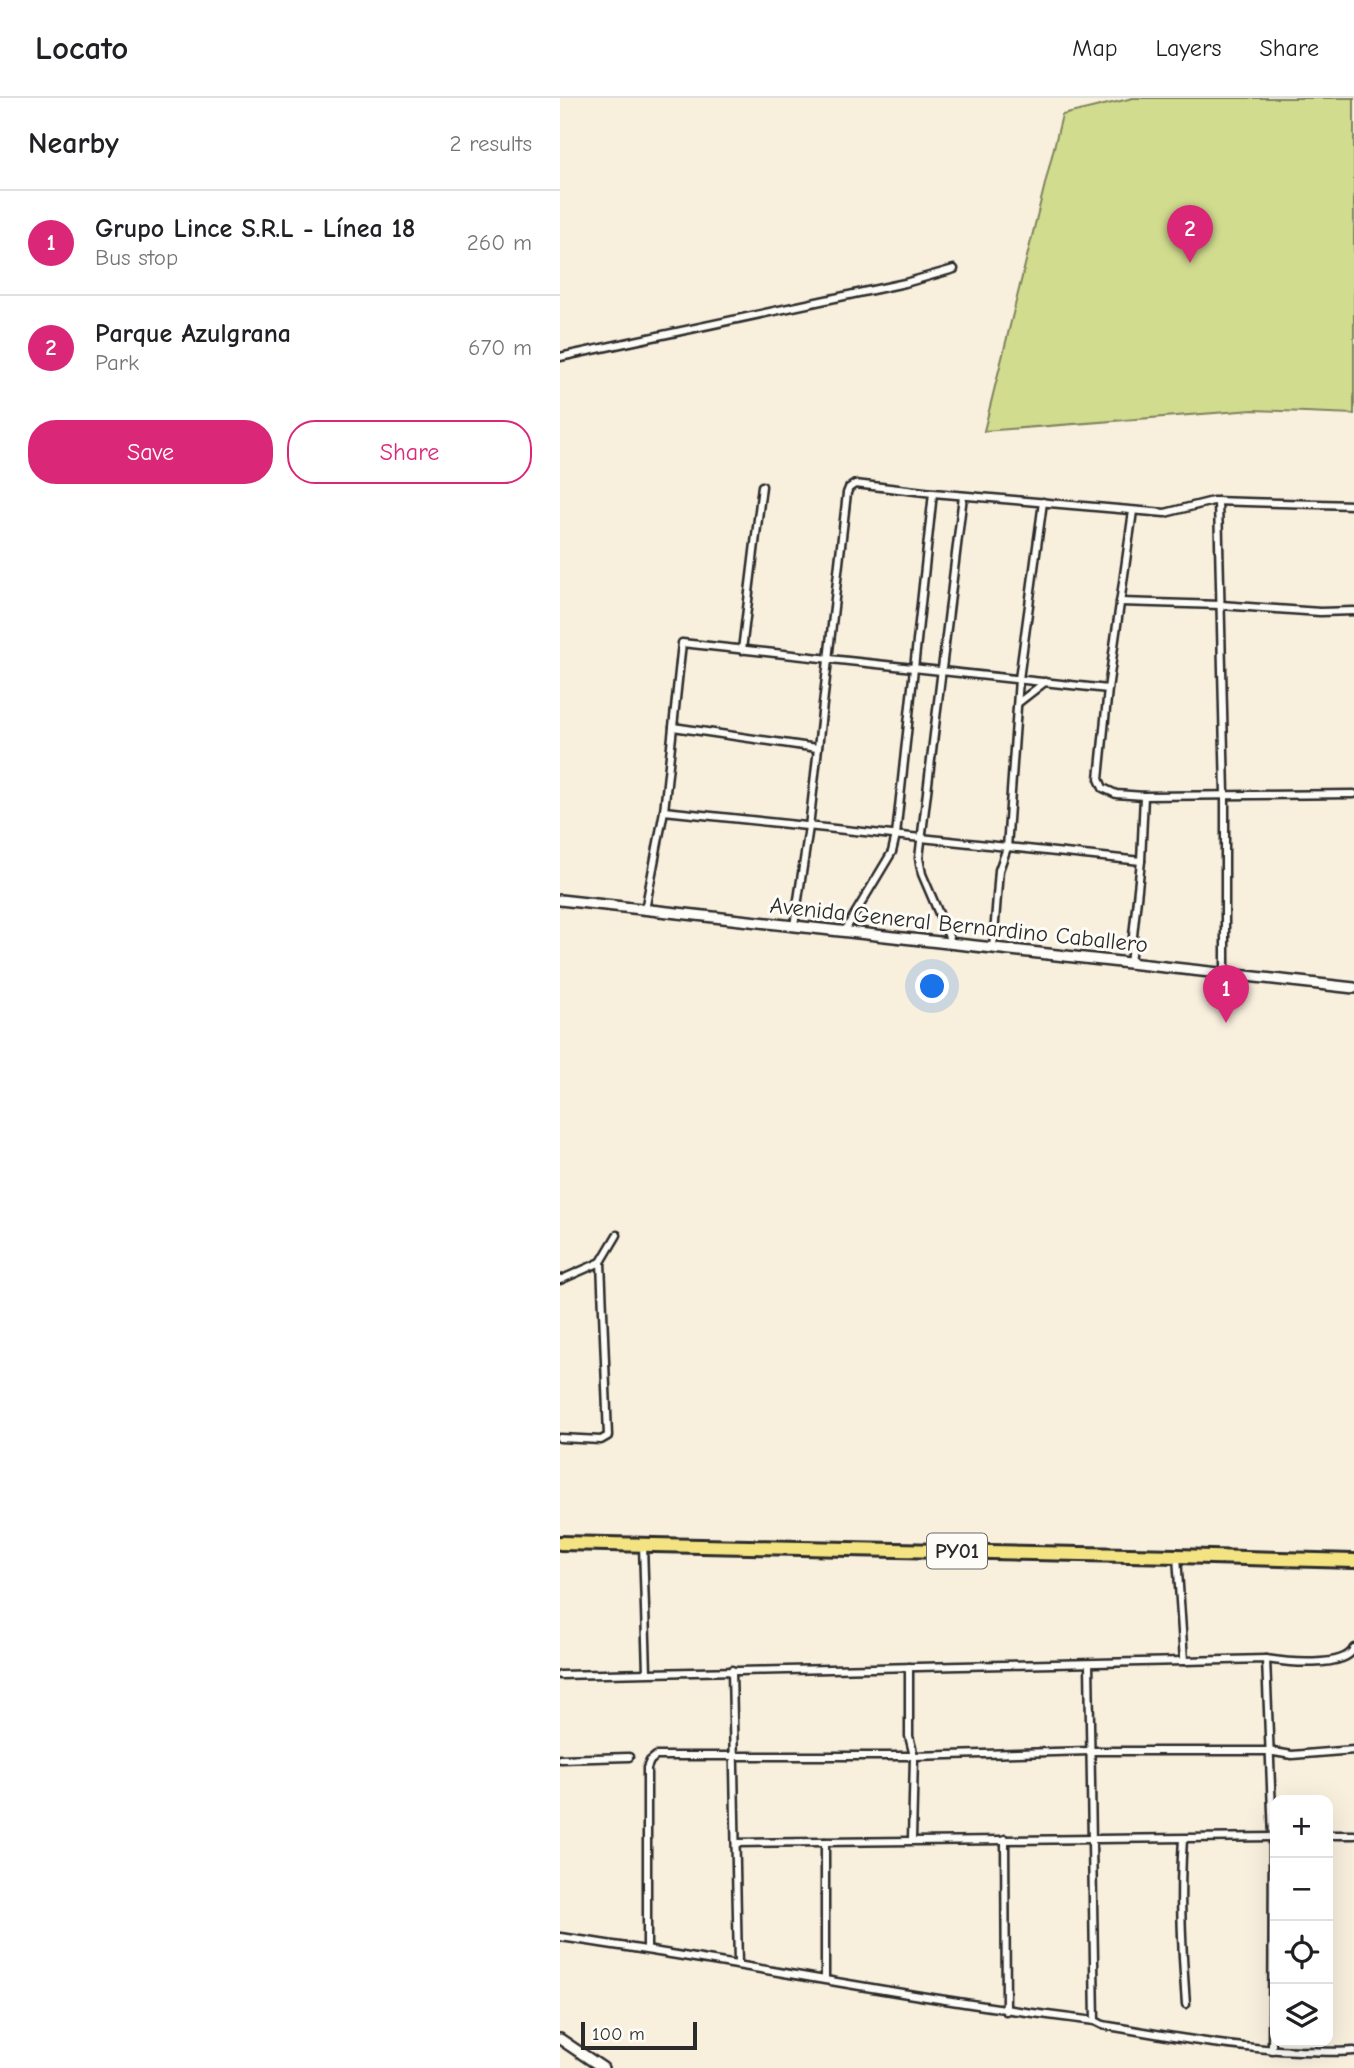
<!DOCTYPE html>
<html lang="en">
<head>
<meta charset="utf-8">
<style>
	:root { --surface:#fff; --page:#f6f6f6; --text:#202124; --muted:#757577; --line:#e0e0e0; --accent:#db2777 }
	body { margin:0; font-family:"Comic Neue",sans-serif; background:var(--page); color:var(--text) }
	.controls { position:absolute; right:21px; bottom:21px; display:grid; overflow:hidden; border-radius:14px; box-shadow:0 7px 28px #0002 }
	.controls button { width:63px; height:63px; display:grid; place-items:center; padding:0; border:0; border-bottom:2px solid var(--line); background:var(--surface); color:var(--text); font:35px sans-serif }
	.scale { position:absolute; left:21px; bottom:18px; width:116px; box-sizing:border-box; padding-left:7px; border:4px solid #2b2b2b; border-top:0; font-size:19px; line-height:24px; white-space:nowrap; color:#2b2b2b; -webkit-text-stroke:5px #fdfcf7; paint-order:stroke }
	.you { position:absolute; left:373px; top:889px; width:24px; height:24px; margin:-18px; border:5px solid #fff; border-radius:50%; background:#1a73e8; box-shadow:0 0 0 10px #1a73e833 }
	.badge { display:grid; place-items:center; width:46px; height:46px; border-radius:50%; background:var(--accent); color:#fff; font-size:23px; font-weight:700 }
	.pin { position:absolute; translate:-50% -58px; filter:drop-shadow(0 2px 4px #0008) }
	.pin::after { content:''; position:absolute; top:37px; width:24px; height:21px; background:inherit; clip-path:polygon(0 0,100% 0,50% 100%) }
	.list { margin:0; padding:0; list-style:none }
	h2 { display:flex; justify-content:space-between; align-items:center; height:91px; margin:0; padding:0 28px; font-size:30px }
	h2 small { font-size:23px; font-weight:400; color:var(--muted) }
	.list li { display:grid; grid-template-columns:46px 1fr auto; gap:21px; align-items:center; box-sizing:border-box; height:105px; padding:0 28px; border-top:2px solid var(--line) }
	.list b { display:block; font-size:26px; white-space:nowrap }
	.list p { margin:0; font-size:23px; white-space:nowrap; color:var(--muted) }
	.list em { font-size:23px; font-style:normal; color:var(--muted) }
	.actions { display:flex; gap:14px; padding:21px 28px }
	.actions a { flex:1; padding:16px 0; border:2px solid var(--accent); border-radius:28px; text-align:center; font-size:24px; color:var(--accent) }
	.actions .main { background:var(--accent); color:#fff }
	.icon { flex:none; width:38px; height:38px; fill:none; stroke:currentColor; stroke-width:2; stroke-linecap:round; stroke-linejoin:round }
	.map { position:relative; flex:none; width:794px; height:1970px; overflow:hidden }
	header { display:flex; align-items:center; gap:42px; box-sizing:border-box; height:98px; padding:0 35px; background:var(--surface); border-bottom:2px solid var(--line) }
	header strong { font-size:33px }
	nav { display:flex; gap:38px; margin-inline-start:auto; font-size:24px }
	main { display:flex }
	aside { flex:1; background:var(--surface) }
	.map>svg:first-child { display:block }
	.park { fill:#d1dc8f; stroke:#7e845d; stroke-width:2 }
	.lines { fill:none; stroke-linecap:round; stroke-linejoin:round }
	.street-casing { stroke:#2b2b2b; stroke-width:11 }
	.secondary-casing { stroke:#2b2b2b; stroke-width:14 }
	.highway-casing { stroke:#2b2b2b; stroke-width:18 }
	.street { stroke:#fdfcf7; stroke-width:6 }
	.secondary { stroke:#fdfcf7; stroke-width:9 }
	.highway { stroke:#f4e382; stroke-width:12 }
	.labels { text-anchor:middle; dominant-baseline:central; stroke-width:6; stroke-linejoin:round; paint-order:stroke }
	.shield { fill:#fdfcf7; stroke:#6a6a68; stroke-width:2 }
	.shield-label { font-size:21px; font-weight:bold; fill:#2b2b2b }
	.street-label { font-size:23px; fill:#2b2b2b; stroke:#fdfcf7 }
</style>
</head>
<body>
<header>
<strong>Locato</strong>
<nav><a>Map</a><a>Layers</a><a>Share</a></nav>
</header>
<main>
<aside>
<h2>Nearby<small>2 results</small></h2>
<ul class="list">
<li><span class="badge">1</span><div><b>Grupo Lince S.R.L - Línea 18</b><p>Bus stop</p></div><em>260 m</em></li>
<li><span class="badge">2</span><div><b>Parque Azulgrana</b><p>Park</p></div><em>670 m</em></li>
</ul>
<div class="actions"><a class="main">Save</a><a>Share</a></div>
</aside>
<div class="map">
<svg width="794" height="1970" viewBox="0 0 794 1970">
	<rect width="100%" height="100%" fill="#f8efdd"/>
	<filter id="ink" filterUnits="userSpaceOnUse"><feTurbulence type="fractalNoise" baseFrequency=".0143" numOctaves="2"/><feDisplacementMap in="SourceGraphic" scale="14" xChannelSelector="R" yChannelSelector="G"/><feConvolveMatrix kernelMatrix="1 2 1 2 8 2 1 2 1" color-interpolation-filters="sRGB"/></filter>
	<g filter="url(#ink)">
		<!-- park -->
		<path class="park" d="M573,0H794V316L693,312L424,333L502,17Z"/>
		<g class="lines">
			<defs>
				<g id="street">
					<path d="M0,259L345,185L394,171"/>
					<path d="M658,403L665,696V876"/>
					<path d="M573,413L548,591L539,681L543,690L556,696L584,698L794,696"/>
					<path d="M560,504L661,507L760,514L794,513"/>
					<path d="M182,552L202,388"/>
					<path d="M458,605L485,584"/>
					<path d="M113,629L257,650"/>
					<path d="M104,713L581,763"/>
					<path d="M85,812L104,713L122,545L548,591"/>
					<path d="M234,828L249,729L287,395L289,390L295,386L373,395L605,415L653,403L794,407"/>
					<path d="M284,834L332,754L336,737L373,395"/>
					<path d="M392,846L362,776L359,760L403,398"/>
					<path d="M433,850L439,772L447,750L459,581L483,404"/>
					<path d="M570,866L581,763L584,698"/>
					<path d="M0,1182L41,1164L57,1137"/>
					<path d="M0,1340L41,1342L48,1338L41,1164"/>
					<path d="M83,1447L87,1574"/>
					<path d="M617,1458L624,1563"/>
					<path d="M706,1561L713,1739L712,1952"/>
					<path d="M529,1566L535,1923"/>
					<path d="M349,1569V1638L354,1658L352,1742"/>
					<path d="M172,1572L178,1867"/>
					<path d="M0,1577L624,1563L706,1561C725,1564 785,1571 794,1550"/>
					<path d="M0,1661L69,1659"/>
					<path d="M768,1737H794"/>
					<path d="M445,1741L446,1913"/>
					<path d="M623,1741C619,1796 622,1851 626,1906"/>
					<path d="M265,1744V1881"/>
					<path d="M176,1745L715,1739"/>
					<path d="M0,1839C179,1864 356,1902 535,1923L543,1927C608,1938 674,1951 740,1953C758,1953 776,1955 794,1953"/>
					<path d="M87,1851V1670L90,1663L96,1658H354L530,1653H708L732,1657L794,1652"/>
				</g>
				<g id="secondary">
					<path d="M0,802L794,890"/>
					<path d="M0,1941L43,1970"/>
				</g>
				<path id="highway" d="M0,1445L617,1458L794,1463"/>
			</defs>
			<!-- street casing -->
			<use href="#street" class="street-casing"/>
			<!-- secondary casing -->
			<use href="#secondary" class="secondary-casing"/>
			<!-- highway casing -->
			<use href="#highway" class="highway-casing"/>
			<!-- street -->
			<use href="#street" class="street"/>
			<!-- secondary -->
			<use href="#secondary" class="secondary"/>
			<!-- highway -->
			<use href="#highway" class="highway"/>
		</g>
	</g>
	<g class="labels">
		<!-- shield labels -->
		<rect class="shield" x="367" y="1435.5" width="60" height="35" rx="5"/>
		<g class="shield-label">
			<text x="397" y="1453">PY01</text>
		</g>
		<!-- street labels -->
		<g class="street-label">
			<text transform="translate(399 827) rotate(6)">Avenida General Bernardino Caballero</text>
		</g>
	</g>
</svg>
<div class="controls">
<button>+</button>
<button>−</button>
<button><svg class="icon" aria-label="locate" viewBox="0 0 24 24"><circle cx="12" cy="12" r="6"/><path d="M12 2v4M12 18v4M2 12h4M18 12h4"/></svg></button>
<button><svg class="icon" aria-label="layers" viewBox="0 0 24 24"><path d="M12 4l9 5-9 5-9-5zM3 14l9 5 9-5"/></svg></button>
</div>
<div class="scale">100 m</div>
<div class="you"></div>
<div class="pin badge" style="left:666px;top:925px">1</div>
<div class="pin badge" style="left:630px;top:165px">2</div>
</div>
</main>
</body>
</html>
